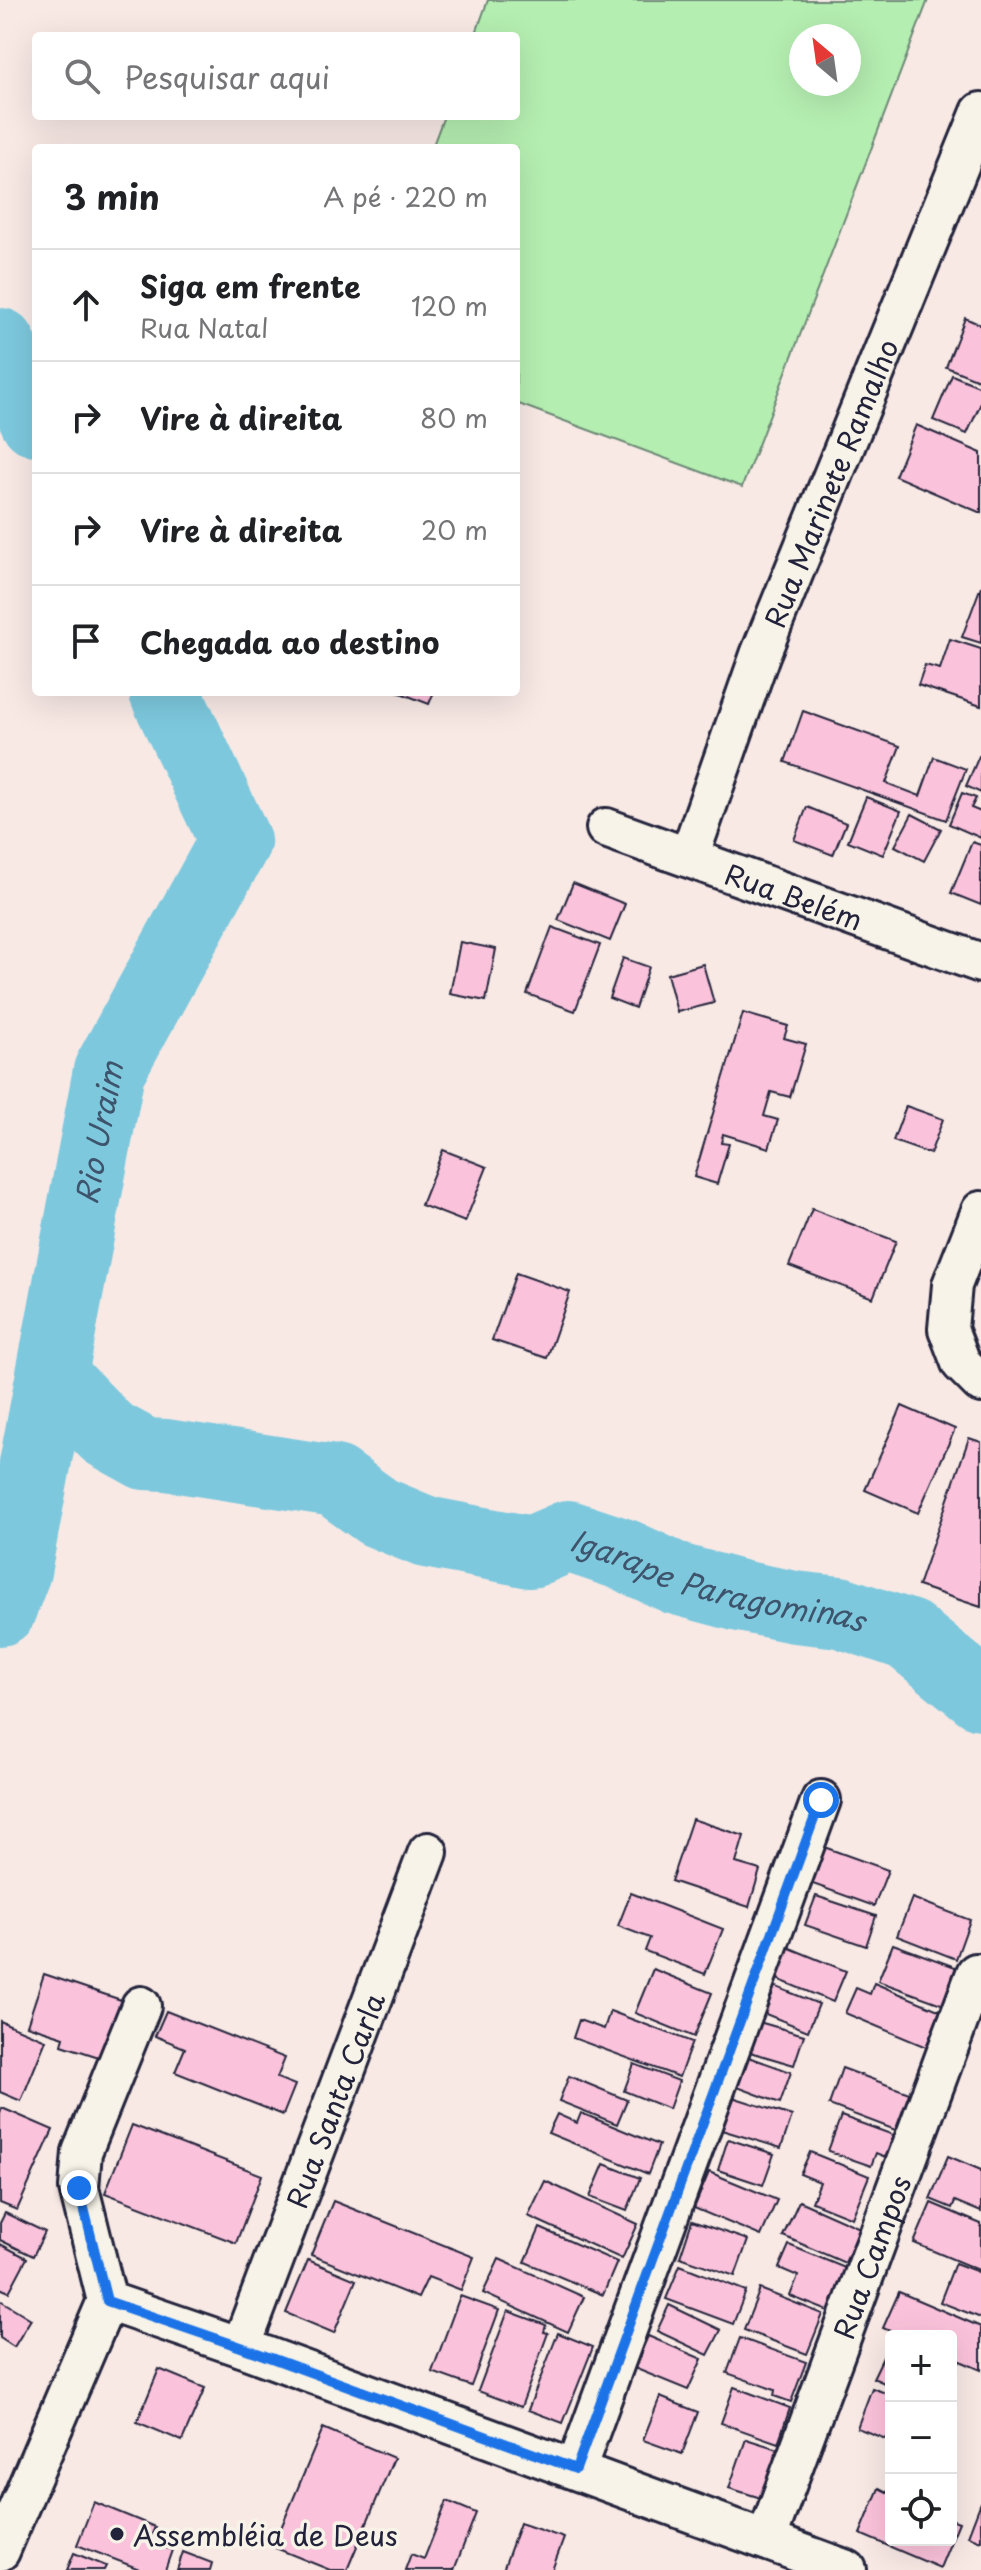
<!DOCTYPE html>
<html lang="pt">
<head>
<meta charset="utf-8">
<style>
	:root { --surface:#fff; --page:#f2f2f2; --text:#202124; --muted:#757577; --line:#e0e0e0 }
	body { margin:0; font-family:"Playpen Sans",sans-serif; background:var(--page); color:var(--text) }
	.controls { position:absolute; right:24px; bottom:24px; display:grid; overflow:hidden; border-radius:8px; box-shadow:0 8px 32px #0002 }
	.controls button { width:72px; height:72px; display:grid; place-items:center; padding:0; border:0; border-bottom:2px solid var(--line); background:var(--surface); color:var(--text); font:40px sans-serif }
	.compass { position:absolute; left:789px; top:24px; width:72px; height:72px; border-radius:50%; background:var(--surface); box-shadow:0 8px 32px #0002; rotate:331deg }
	.stop { position:absolute; width:24px; height:24px; margin:-18px; border:6px solid #1a73e8; border-radius:50%; background:#fff }
	.stop.end { background:#1a73e8; border-color:#fff; box-shadow:0 2px 8px #0008 }
	.list { margin:0; padding:0; list-style:none }
	h2 { display:flex; justify-content:space-between; align-items:center; height:104px; margin:0; padding:0 32px; font-size:34px }
	h2 small { font-size:26px; font-weight:400; color:var(--muted) }
	.list li { display:grid; grid-template-columns:52px 1fr auto; gap:24px; align-items:center; box-sizing:border-box; height:112px; padding:0 32px; border-top:2px solid var(--line) }
	.list b { display:block; font-size:30px; white-space:nowrap }
	.list p { margin:0; font-size:26px; white-space:nowrap; color:var(--muted) }
	.list em { font-size:26px; font-style:normal; color:var(--muted) }
	.icon { flex:none; width:44px; height:44px; fill:none; stroke:currentColor; stroke-width:2; stroke-linecap:round; stroke-linejoin:round }
	.map { position:relative; flex:none; width:981px; height:2570px; overflow:hidden }
	.search { position:absolute; background:var(--surface); box-shadow:0 8px 32px #0002; left:32px; top:32px; width:488px; height:88px; display:flex; align-items:center; gap:20px; box-sizing:border-box; padding:0 28px; border-radius:8px; color:var(--muted); font-size:30px }
	.panel { position:absolute; background:var(--surface); box-shadow:0 8px 32px #0002; left:32px; top:144px; width:488px; height:552px; border-radius:8px }
	.map>svg:first-child { display:block }
	.green { fill:#b5eeb1; stroke:#6c8876; stroke-width:2; fill-rule:evenodd }
	.lines { fill:none; stroke-linecap:round; stroke-linejoin:round }
	.river { stroke:#7dc8dd; stroke-width:72 }
	.building { fill:#fbc3db; stroke:#22223b; stroke-width:2 }
	.minor-casing { stroke:#22223b; stroke-width:44 }
	.minor { stroke:#f7f3e8; stroke-width:38 }
	.route { stroke:#1a73e8; stroke-width:10 }
	.poi-dot { fill:#22223b; stroke:#f7f3e8; stroke-width:3 }
	.labels { text-anchor:middle; dominant-baseline:central; stroke-width:7; stroke-linejoin:round; paint-order:stroke }
	.street-label { font-size:28px; fill:#22223b; stroke:#f7f3e8 }
	.poi-label { font-size:28px; fill:#22223b; stroke:#f7f3e8; text-anchor:start }
	.water-label { font-size:30px; font-style:italic; fill:#3d546c; stroke:#f7f3e8 }
</style>
</head>
<body>
<div class="map">
<svg width="981" height="2570" viewBox="0 0 981 2570">
	<rect width="100%" height="100%" fill="#f8e9e5"/>
	<filter id="ink" filterUnits="userSpaceOnUse"><feTurbulence type="fractalNoise" baseFrequency=".0125" numOctaves="2"/><feDisplacementMap in="SourceGraphic" scale="16" xChannelSelector="R" yChannelSelector="G"/><feConvolveMatrix kernelMatrix="1 2 1 2 8 2 1 2 1" color-interpolation-filters="sRGB"/></filter>
	<g filter="url(#ink)">
		<!-- green -->
		<path class="green" d="M488,0H928L742,487L516,403V148H432L444,116H516V36H475ZM801,36H849V84H801Z"/>
		<g class="lines">
			<!-- river -->
			<g class="river">
				<path d="M0,344L36,420"/>
				<path id="s1" d="M52,1376L107,1433L145,1454L166,1455L335,1481L378,1512L426,1532L478,1542L531,1552L568,1536L625,1555L677,1579L740,1596L795,1607L840,1612L908,1635L981,1694"/>
				<path id="s2" d="M0,1610L15,1571L109,1071L235,841L165,692"/>
			</g>
		</g>
		<!-- building -->
		<g class="building">
			<path d="M965,318L981,325V381L946,367Z"/>
			<path d="M952,375L981,387V403L967,434L933,420Z"/>
			<path d="M916,425L981,453V513L895,476Z"/>
			<path d="M981,586V643L962,637Z"/>
			<path d="M950,639L981,649V706L918,685L925,665L940,669Z"/>
			<path d="M398,692H434L429,704Z"/>
			<path d="M803,711L900,746L886,783L920,796L934,757L966,769L946,820L785,762Z"/>
			<path d="M979,756L981,757V793L966,786Z"/>
			<path d="M962,793L976,798L971,808L981,812V838L949,824Z"/>
			<path d="M866,797L901,811L883,855L848,841Z"/>
			<path d="M807,807L846,823L833,855L794,840Z"/>
			<path d="M912,814L941,829L924,861L895,846Z"/>
			<path d="M972,842L981,845V905L951,893Z"/>
			<path d="M573,883L625,904L610,941L558,920Z"/>
			<path d="M552,927L600,945L575,1011L527,994Z"/>
			<path d="M460,942L496,949L486,1001L450,994Z"/>
			<path d="M623,958L649,967L635,1008L609,998Z"/>
			<path d="M703,964L714,1003L677,1012L667,974Z"/>
			<path d="M743,1013L788,1026L784,1038L806,1044L790,1097L771,1092L764,1116L778,1120L769,1148L723,1134L721,1143L729,1144L717,1184L694,1177Z"/>
			<path d="M906,1106L943,1119L930,1154L893,1141Z"/>
			<path d="M443,1150L487,1167L465,1222L421,1205Z"/>
			<path d="M812,1209L896,1241L873,1298L789,1266Z"/>
			<path d="M516,1273L570,1292L547,1358L492,1340Z"/>
			<path d="M902,1406L955,1429L918,1513L865,1490Z"/>
			<path d="M969,1438L981,1442V1607L918,1586Z"/>
			<path d="M692,1819L744,1836L736,1863L760,1870L749,1907L671,1881Z"/>
			<path d="M824,1847L888,1870L874,1906L810,1883Z"/>
			<path d="M631,1893L723,1929L705,1974L645,1951L650,1938L618,1926Z"/>
			<path d="M816,1896L876,1916L866,1946L805,1925Z"/>
			<path d="M912,1898L970,1920L956,1959L897,1936Z"/>
			<path d="M893,1944L958,1968L944,2005L878,1981Z"/>
			<path d="M785,1946L846,1971L833,2002L772,1977Z"/>
			<path d="M653,1969L712,1993L694,2037L635,2013Z"/>
			<path d="M44,1974L127,2002L108,2060L62,2045L64,2037L27,2025Z"/>
			<path d="M874,1983L941,2011L926,2047L845,2013L856,1988L870,1994Z"/>
			<path d="M769,1984L819,2004L808,2031L758,2011Z"/>
			<path d="M166,2011L285,2058L277,2078L295,2085L283,2115L175,2072L185,2048L155,2036Z"/>
			<path d="M610,2011L692,2042L679,2077L573,2038L579,2020L604,2029Z"/>
			<path d="M0,2021L46,2040L21,2101L0,2092Z"/>
			<path d="M759,2022L804,2035L794,2065L750,2052Z"/>
			<path d="M743,2055L791,2072L780,2103L732,2085Z"/>
			<path d="M634,2064L679,2081L669,2109L624,2091Z"/>
			<path d="M842,2068L912,2094L898,2131L829,2105Z"/>
			<path d="M569,2076L627,2100L617,2124L559,2101Z"/>
			<path d="M726,2095L792,2116L781,2148L715,2128Z"/>
			<path d="M2,2108L53,2130L17,2210L0,2203V2114Z"/>
			<path d="M581,2113L659,2145L648,2174L548,2133L557,2114L577,2123Z"/>
			<path d="M841,2116L899,2137L890,2159L876,2153L871,2166L828,2151Z"/>
			<path d="M132,2125L262,2175L236,2243L105,2193Z"/>
			<path d="M728,2139L774,2154L763,2185L718,2170Z"/>
			<path d="M810,2152L869,2176L852,2218L812,2202L820,2182L800,2174Z"/>
			<path d="M948,2156L981,2170V2212L955,2201L952,2208L930,2199Z"/>
			<path d="M604,2164L640,2178L627,2211L590,2197Z"/>
			<path d="M709,2172L777,2200L761,2236L694,2208Z"/>
			<path d="M545,2181L638,2224L622,2259L528,2216Z"/>
			<path d="M333,2201L474,2257L461,2290L428,2277L418,2298L311,2255Z"/>
			<path d="M799,2201L860,2228L845,2263L783,2236Z"/>
			<path d="M931,2203L981,2224V2271L914,2243Z"/>
			<path d="M5,2213L45,2232L33,2256L0,2240V2223Z"/>
			<path d="M692,2221L748,2240L735,2276L680,2257Z"/>
			<path d="M540,2228L617,2262L603,2295L525,2262Z"/>
			<path d="M0,2244L27,2258L9,2292L0,2288Z"/>
			<path d="M789,2245L850,2270L833,2313L790,2296L798,2276L779,2268Z"/>
			<path d="M499,2259L584,2297L568,2332L483,2293Z"/>
			<path d="M308,2260L356,2280L334,2333L286,2313Z"/>
			<path d="M955,2263L981,2273V2318L940,2302Z"/>
			<path d="M680,2265L746,2291L733,2324L666,2299Z"/>
			<path d="M760,2289L823,2314L807,2354L744,2330Z"/>
			<path d="M899,2292L981,2327V2370L951,2357V2336H901L883,2328Z"/>
			<path d="M460,2296L499,2310L471,2386L432,2372Z"/>
			<path d="M0,2300L31,2319L14,2347L0,2338Z"/>
			<path d="M669,2305L721,2330L708,2355L657,2331Z"/>
			<path d="M508,2311L546,2325L544,2332L548,2333L521,2407L478,2391Z"/>
			<path d="M558,2333L593,2347L563,2423L528,2410Z"/>
			<path d="M648,2336L702,2359L688,2390L634,2368Z"/>
			<path d="M740,2338L806,2362L791,2402L774,2396L775,2390L727,2373Z"/>
			<path d="M887,2349L891,2350V2386L873,2378Z"/>
			<path d="M159,2369L205,2388L182,2441L137,2422Z"/>
			<path d="M734,2387L790,2408L778,2443L721,2423Z"/>
			<path d="M872,2388L891,2395V2441L857,2428Z"/>
			<path d="M660,2397L698,2412L682,2454L643,2440Z"/>
			<path d="M323,2428L394,2458L347,2570H330L273,2547Z"/>
			<path d="M746,2439L778,2449L761,2498L729,2488Z"/>
			<path d="M879,2488L891,2494V2540H951V2519L959,2522L940,2568L860,2534Z"/>
			<path d="M447,2501L476,2513L454,2570H405L411,2554L424,2559Z"/>
			<path d="M94,2502L155,2527L149,2541L172,2550L165,2570H142L77,2545Z"/>
			<path d="M981,2502V2541L968,2536Z"/>
			<path d="M520,2523L564,2538L552,2570H503Z"/>
			<path d="M183,2552L212,2563L210,2570H177Z"/>
			<path d="M74,2553L106,2566L104,2570H67Z"/>
		</g>
		<g class="lines">
			<defs>
				<g id="minor">
					<path id="s3" d="M606,828L981,963"/>
					<path id="s4" d="M689,857L760,655L981,112"/>
					<path d="M981,1211L952,1285L948,1329L961,1363L981,1383"/>
					<path d="M141,2006L82,2152L79,2188L107,2301L241,2347L847,2570"/>
					<path id="s5" d="M241,2347L428,1852"/>
					<path d="M576,2469L821,1800"/>
					<path id="s6" d="M766,2540L976,1973"/>
					<path d="M0,2551L107,2301"/>
				</g>
			</defs>
			<!-- minor casing -->
			<use href="#minor" class="minor-casing"/>
			<!-- minor -->
			<use href="#minor" class="minor"/>
		</g>
	</g>
	<g class="lines" filter="url(#ink)">
		<!-- route -->
		<path class="route" d="M79,2188L107,2301L241,2347L576,2469L821,1800"/>
	</g>
	<!-- markers -->
	<circle class="poi-dot" cx="117" cy="2534" r="8"/>
	<g class="labels">
		<!-- street labels -->
		<g class="street-label">
			<text stroke="none"><textPath href="#s4" startOffset="400">Rua Marinete Ramalho</textPath></text>
			<text stroke="none"><textPath href="#s3" startOffset="200">Rua Belém</textPath></text>
			<text stroke="none"><textPath href="#s5" startOffset="264">Rua Santa Carla</textPath></text>
			<text stroke="none"><textPath href="#s6" startOffset="302">Rua Campos</textPath></text>
		</g>
		<!-- poi labels -->
		<g class="poi-label">
			<text x="133" y="2534">Assembléia de Deus</text>
		</g>
		<!-- water labels -->
		<g class="water-label">
			<text stroke="none"><textPath href="#s2" startOffset="488">Rio Uraim</textPath></text>
			<text stroke="none"><textPath href="#s1" startOffset="724">Igarape Paragominas</textPath></text>
		</g>
	</g>
</svg>
<div class="controls">
<button>+</button>
<button>−</button>
<button><svg class="icon" aria-label="locate" viewBox="0 0 24 24"><circle cx="12" cy="12" r="6"/><path d="M12 2v4M12 18v4M2 12h4M18 12h4"/></svg></button>
</div>
<svg class="compass" viewBox="-18 -18 36 36"><path d="M0-13l5 13h-10z" fill="#e53935"/><path d="M0 13l5-13h-10z" fill="#757577"/></svg>
<div class="stop" style="left:821px;top:1800px"></div>
<div class="stop end" style="left:79px;top:2188px"></div>
<div class="search"><svg class="icon" aria-label="search" viewBox="0 0 24 24"><circle cx="10" cy="10" r="6"/><path d="M15 15l6 6"/></svg>Pesquisar aqui</div>
<section class="panel">
<h2>3 min<small>A pé · 220 m</small></h2>
<ul class="list">
<li><svg class="icon" aria-label="ahead" viewBox="0 0 24 24"><path d="M12 20V5M6 11l6-6 6 6"/></svg><div><b>Siga em frente</b><p>Rua Natal</p></div><em>120 m</em></li>
<li><svg class="icon" aria-label="right" viewBox="0 0 24 24"><path d="M7 20v-9h11M14 6l5 5-5 5"/></svg><div><b>Vire à direita</b></div><em>80 m</em></li>
<li><svg class="icon" aria-label="right" viewBox="0 0 24 24"><path d="M7 20v-9h11M14 6l5 5-5 5"/></svg><div><b>Vire à direita</b></div><em>20 m</em></li>
<li><svg class="icon" aria-label="arrive" viewBox="0 0 24 24"><path d="M6 21V4h12l-3 4 3 4H6"/></svg><div><b>Chegada ao destino</b></div></li>
</ul>
</section>
</div>
</body>
</html>
